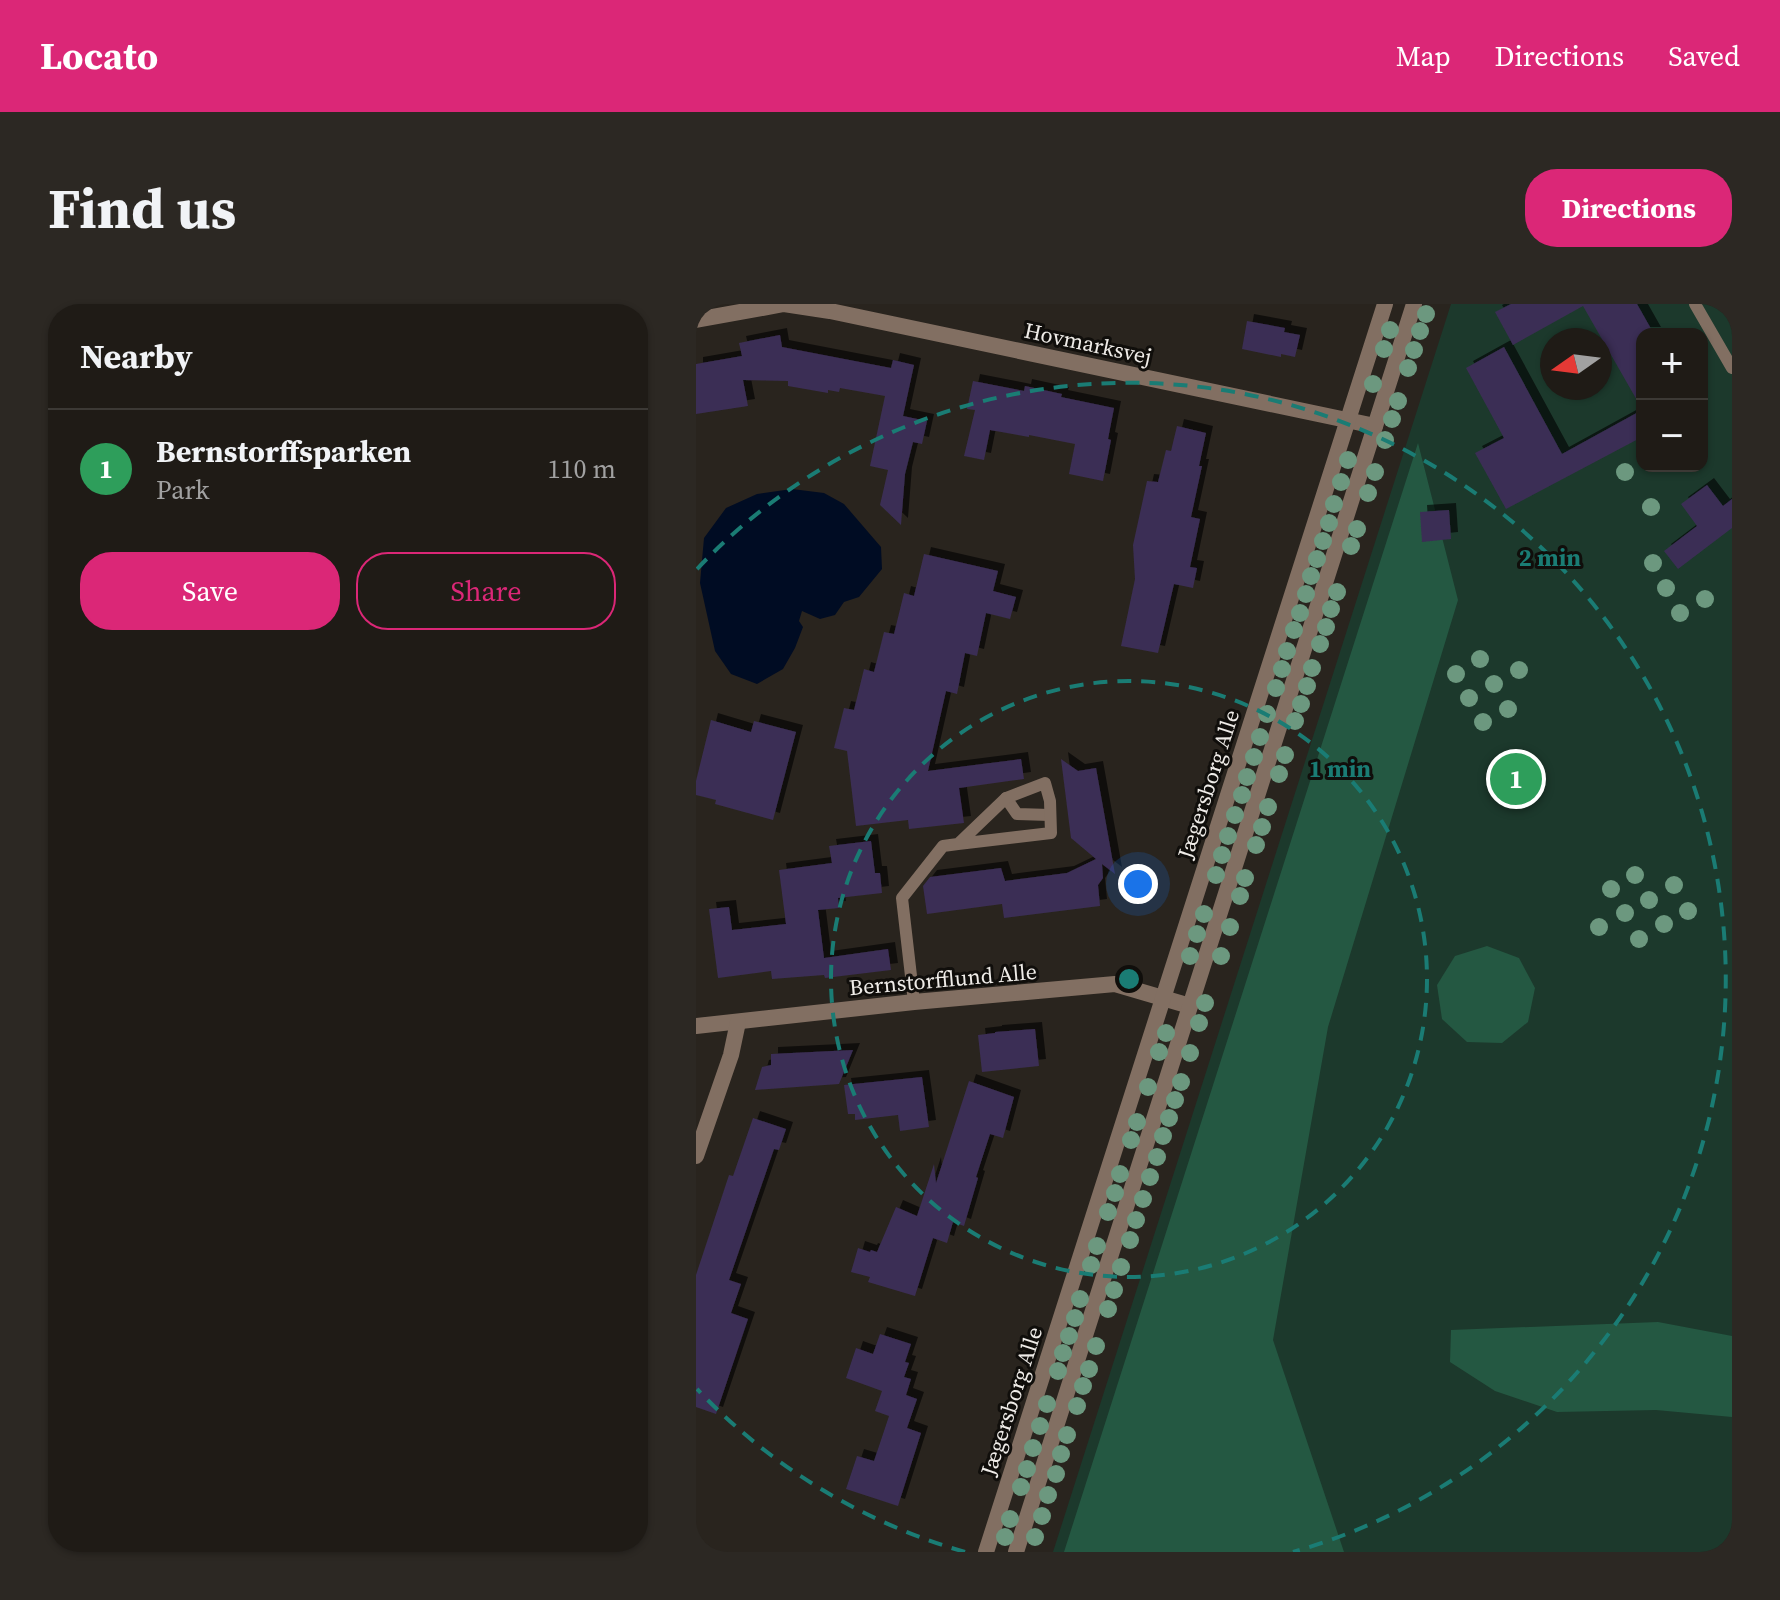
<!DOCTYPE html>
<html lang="en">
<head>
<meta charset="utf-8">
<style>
	:root { --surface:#1f1b16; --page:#2c2823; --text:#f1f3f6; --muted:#a1a1a1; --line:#3c3935; --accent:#db2777 }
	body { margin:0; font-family:"Source Serif 4",serif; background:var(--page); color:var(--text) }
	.controls { position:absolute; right:24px; top:24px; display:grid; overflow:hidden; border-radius:16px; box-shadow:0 2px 6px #0004 }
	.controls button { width:72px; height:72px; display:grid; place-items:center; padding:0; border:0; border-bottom:2px solid var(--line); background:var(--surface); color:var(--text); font:40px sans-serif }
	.compass { position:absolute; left:844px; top:24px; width:72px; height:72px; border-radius:50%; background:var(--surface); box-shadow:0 2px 6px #0004; rotate:256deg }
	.you { position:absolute; left:442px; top:580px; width:28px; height:28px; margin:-20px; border:6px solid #fff; border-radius:50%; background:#1a73e8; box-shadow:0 0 0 12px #1a73e833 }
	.badge { display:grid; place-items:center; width:52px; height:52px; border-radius:50%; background:var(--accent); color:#fff; font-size:26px; font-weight:700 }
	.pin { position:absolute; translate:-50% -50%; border:4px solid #fff; box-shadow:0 2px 8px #0006 }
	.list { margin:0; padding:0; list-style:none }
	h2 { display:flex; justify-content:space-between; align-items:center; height:104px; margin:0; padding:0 32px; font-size:34px }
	h2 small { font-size:26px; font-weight:400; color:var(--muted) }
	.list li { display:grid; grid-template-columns:52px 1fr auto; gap:24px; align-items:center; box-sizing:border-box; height:120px; padding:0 32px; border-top:2px solid var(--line) }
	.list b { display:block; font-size:30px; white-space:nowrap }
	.list p { margin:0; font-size:26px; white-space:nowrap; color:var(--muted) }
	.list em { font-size:26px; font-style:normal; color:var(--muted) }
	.actions { display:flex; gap:16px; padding:24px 32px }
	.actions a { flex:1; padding:18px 0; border:2px solid var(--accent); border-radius:32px; text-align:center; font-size:28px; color:var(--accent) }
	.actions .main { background:var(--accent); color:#fff }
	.map { position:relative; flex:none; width:1036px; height:1248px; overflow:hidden; border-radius:32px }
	header { display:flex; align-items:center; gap:48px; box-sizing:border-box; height:112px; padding:0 40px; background:var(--accent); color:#fff }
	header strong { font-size:38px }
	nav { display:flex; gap:44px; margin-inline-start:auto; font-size:28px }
	.intro { display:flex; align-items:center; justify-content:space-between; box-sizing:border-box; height:192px; padding:0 48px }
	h1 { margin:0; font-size:56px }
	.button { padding:20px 36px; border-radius:32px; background:var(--accent); color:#fff; font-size:28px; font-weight:700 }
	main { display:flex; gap:48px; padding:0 48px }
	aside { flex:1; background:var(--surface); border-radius:32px; box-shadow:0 2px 6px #0004 }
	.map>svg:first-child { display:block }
	.green { fill:#1c392c; fill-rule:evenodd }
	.forest { fill:#245842 }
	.water { fill:#000c23 }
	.building { fill:#3b2e54; filter:url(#shadow) }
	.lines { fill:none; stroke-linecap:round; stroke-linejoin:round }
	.service { stroke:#826f62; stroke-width:12 }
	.minor { stroke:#826f62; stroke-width:16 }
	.tertiary { stroke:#826f62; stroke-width:16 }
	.tree { fill:#6c987f }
	.ring { fill:none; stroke:#1a7c74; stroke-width:4; stroke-dasharray:14 10 }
	.labels { text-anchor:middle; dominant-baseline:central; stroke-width:6; stroke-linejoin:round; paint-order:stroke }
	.street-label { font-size:22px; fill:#efece8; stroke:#100e0b }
	.centre { fill:#1a7c74; stroke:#100e0b; stroke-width:4 }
	.ring-label { font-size:24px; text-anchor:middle; font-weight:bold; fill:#1a7c74; stroke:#100e0b; stroke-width:6; stroke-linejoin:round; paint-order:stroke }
</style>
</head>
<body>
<header>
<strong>Locato</strong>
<nav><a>Map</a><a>Directions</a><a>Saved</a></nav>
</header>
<div class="intro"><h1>Find us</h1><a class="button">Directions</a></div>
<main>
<aside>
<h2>Nearby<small></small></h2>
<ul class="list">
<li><span class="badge" style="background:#2e9e5b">1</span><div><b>Bernstorffsparken</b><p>Park</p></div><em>110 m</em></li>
</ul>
<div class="actions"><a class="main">Save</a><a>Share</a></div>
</aside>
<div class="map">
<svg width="1036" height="1248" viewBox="0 0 1036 1248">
	<defs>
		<filter id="shadow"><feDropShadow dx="7" dy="-7" stdDeviation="0" flood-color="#0009"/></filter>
	</defs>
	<rect width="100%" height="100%" fill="#29241e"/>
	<!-- green -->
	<path class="green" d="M755,0H1036V1248H357ZM946,30H1006V162H946ZM856,36H904V84H856Z"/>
	<!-- forest -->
	<g class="forest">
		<path d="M722,139L762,296L632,723L577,1036L648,1248H368Z"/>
		<path d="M791,642L823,654L839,684L832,718L806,739L771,738L746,715L741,681L759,652Z"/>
		<path d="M962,1018L1036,1032V1113L960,1106L861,1108L799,1087L754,1058L755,1026Z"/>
	</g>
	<!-- water -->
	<path class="water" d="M96,185L128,189L148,200L185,243L186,265L163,293L148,298L139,311L124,315L106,307L103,317L107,323L99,344L87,365L61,380L35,370L19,347L4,279L8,234L30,204L61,190Z"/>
	<!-- building -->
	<g class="building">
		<path d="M815,0H941L958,30H946V105L887,2L817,41L799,8Z"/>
		<path d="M551,17L589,24L588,28L604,31L599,53L585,50V53L546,45Z"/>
		<path d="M84,31L86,43L195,64L197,56L218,61L207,112L231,117L226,140L217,138L209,170L205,221L184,201L192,166L174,162L189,92L144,84L143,88L132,86V89L92,82V77L47,76L52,102L0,110V60L46,52L43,39Z"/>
		<path d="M808,43L866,150L946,106V133L810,205L779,149L808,134L770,64Z"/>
		<path d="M277,77L328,87L329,82L366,90L365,93L418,104L412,135L415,136L407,177L373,170L379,140L333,131V133L294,126L288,156L268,152L279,106L271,105Z"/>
		<path d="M481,122L510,129L503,162H506L495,213L504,215L494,263L501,264L497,284L478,280L462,349L425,342L439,275L437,241L451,177L462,178L470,146L475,147Z"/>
		<path d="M1011,181L1027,202L1036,195V224L982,265L968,247L1001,222L985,200Z"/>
		<path d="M753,206L755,235L726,238L724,208Z"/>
		<path d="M228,250L302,267L297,287L320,293L314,315L290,309L281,352L269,349L261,390L250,387L232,467L325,455L328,475L263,484L268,519L213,525L212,516L160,522L151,447L138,444L148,404L158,406L168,365L178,368L188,328L198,330L208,289L218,292Z"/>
		<path d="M15,416L55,428L58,417L100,428L77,516L19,500L20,496L0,491V477Z"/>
		<path d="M365,455L382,467L400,464L419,570L406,560L407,574L402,581L404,602L308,614L306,600L231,610L227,582L234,573L305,564L309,577L371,569L400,555L375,534Z"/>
		<path d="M175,537L179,569H184L186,589L142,594L143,604L122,606L128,654L192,645L195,666L129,674L128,671L76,675L75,667L22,674L13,605L33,603L36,626L90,620L83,566L136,559L133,542Z"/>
		<path d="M339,725L343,762L286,768L282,731L299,729V728Z"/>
		<path d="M157,746L143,780L59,786L66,763L75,761V750Z"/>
		<path d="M226,773L233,823L204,827L202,811L159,816V810H152L148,781Z"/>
		<path d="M273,777L318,793L307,834L294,830L280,873L282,874L268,922L257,918L251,939L237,934L219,992L172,978L174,973L155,968L162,944L174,948L175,946L181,948L200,903L221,912L238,860L240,879Z"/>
		<path d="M57,814L90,825L83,846L78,845L33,976L45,980L35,1009L52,1015L20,1110L0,1103V971L33,871L37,872Z"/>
		<path d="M184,1030L215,1040L209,1058L213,1059L208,1073L215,1075L210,1091L221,1095L211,1124L225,1129L202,1202L150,1185L161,1152L178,1157L193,1112L179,1107L186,1087L150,1074L160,1044L177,1050Z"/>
	</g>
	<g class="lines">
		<!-- service -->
		<g class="service">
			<path d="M999,0L1036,64"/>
			<path d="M310,494L321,510L354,511"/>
			<path d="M218,698L206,594L247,542L262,540L355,529L354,497L349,479L310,494L262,540"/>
		</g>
		<!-- minor -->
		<g class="minor">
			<path d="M0,16L88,0L134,7L679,122"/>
			<path d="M0,722L218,698L419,680L494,702"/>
			<path d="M0,852L35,751L42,718"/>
		</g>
		<!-- tertiary -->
		<g class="tertiary">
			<path d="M290,1248L689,0"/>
			<path d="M320,1248L718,0"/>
		</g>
	</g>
	<!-- trees -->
	<g class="tree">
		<circle cx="730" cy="10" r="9"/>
		<circle cx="694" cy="26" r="9"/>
		<circle cx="724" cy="27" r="9"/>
		<circle cx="688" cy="45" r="9"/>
		<circle cx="718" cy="46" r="9"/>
		<circle cx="712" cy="64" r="9"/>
		<circle cx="677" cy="80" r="9"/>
		<circle cx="702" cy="97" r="9"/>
		<circle cx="696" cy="115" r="9"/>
		<circle cx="689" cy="136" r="9"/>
		<circle cx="652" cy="156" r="9"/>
		<circle cx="679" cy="168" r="9"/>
		<circle cx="929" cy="168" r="9"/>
		<circle cx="645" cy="178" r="9"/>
		<circle cx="672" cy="189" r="9"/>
		<circle cx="638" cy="200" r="9"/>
		<circle cx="955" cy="203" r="9"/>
		<circle cx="633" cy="219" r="9"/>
		<circle cx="661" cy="225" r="9"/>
		<circle cx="627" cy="237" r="9"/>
		<circle cx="655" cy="242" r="9"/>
		<circle cx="621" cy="255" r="9"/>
		<circle cx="957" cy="259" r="9"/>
		<circle cx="615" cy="272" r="9"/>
		<circle cx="970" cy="284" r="9"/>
		<circle cx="641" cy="288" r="9"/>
		<circle cx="610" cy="290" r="9"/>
		<circle cx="1009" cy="295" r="9"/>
		<circle cx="635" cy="305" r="9"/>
		<circle cx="604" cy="309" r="9"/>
		<circle cx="984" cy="309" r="9"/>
		<circle cx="630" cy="323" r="9"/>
		<circle cx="598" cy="326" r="9"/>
		<circle cx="624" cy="340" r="9"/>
		<circle cx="591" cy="347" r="9"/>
		<circle cx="784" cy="355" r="9"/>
		<circle cx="616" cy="364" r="9"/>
		<circle cx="586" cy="365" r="9"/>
		<circle cx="823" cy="366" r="9"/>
		<circle cx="760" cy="370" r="9"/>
		<circle cx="798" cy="380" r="9"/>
		<circle cx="611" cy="382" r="9"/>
		<circle cx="580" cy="384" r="9"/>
		<circle cx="773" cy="394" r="9"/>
		<circle cx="605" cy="400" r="9"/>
		<circle cx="812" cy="405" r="9"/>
		<circle cx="571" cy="410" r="9"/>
		<circle cx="599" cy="417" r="9"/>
		<circle cx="787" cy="418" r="9"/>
		<circle cx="564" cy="433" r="9"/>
		<circle cx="589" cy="451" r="9"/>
		<circle cx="558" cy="453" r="9"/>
		<circle cx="583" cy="470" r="9"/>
		<circle cx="551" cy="473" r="9"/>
		<circle cx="546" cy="491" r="9"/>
		<circle cx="572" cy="503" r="9"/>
		<circle cx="539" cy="511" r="9"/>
		<circle cx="566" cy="523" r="9"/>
		<circle cx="532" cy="532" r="9"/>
		<circle cx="560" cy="541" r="9"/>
		<circle cx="526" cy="551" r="9"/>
		<circle cx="520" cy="571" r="9"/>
		<circle cx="939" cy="571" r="9"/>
		<circle cx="549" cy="574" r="9"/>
		<circle cx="978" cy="581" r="9"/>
		<circle cx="915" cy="585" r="9"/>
		<circle cx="544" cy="592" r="9"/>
		<circle cx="953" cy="596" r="9"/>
		<circle cx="992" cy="607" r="9"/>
		<circle cx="929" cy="609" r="9"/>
		<circle cx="508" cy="610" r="9"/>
		<circle cx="968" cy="620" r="9"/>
		<circle cx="534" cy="623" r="9"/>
		<circle cx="903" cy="623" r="9"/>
		<circle cx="501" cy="630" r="9"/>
		<circle cx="943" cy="635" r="9"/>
		<circle cx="494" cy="652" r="9"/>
		<circle cx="525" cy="652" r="9"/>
		<circle cx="509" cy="699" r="9"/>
		<circle cx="503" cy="719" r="9"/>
		<circle cx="470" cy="729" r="9"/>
		<circle cx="463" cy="748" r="9"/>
		<circle cx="494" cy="749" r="9"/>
		<circle cx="485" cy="778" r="9"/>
		<circle cx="452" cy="783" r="9"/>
		<circle cx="479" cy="796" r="9"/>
		<circle cx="473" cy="814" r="9"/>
		<circle cx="441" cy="818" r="9"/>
		<circle cx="467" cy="832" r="9"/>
		<circle cx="435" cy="836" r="9"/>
		<circle cx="461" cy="853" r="9"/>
		<circle cx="424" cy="870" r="9"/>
		<circle cx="454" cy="873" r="9"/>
		<circle cx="419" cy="889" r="9"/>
		<circle cx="447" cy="895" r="9"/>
		<circle cx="412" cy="908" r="9"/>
		<circle cx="440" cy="916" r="9"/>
		<circle cx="434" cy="936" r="9"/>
		<circle cx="401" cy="942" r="9"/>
		<circle cx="395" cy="961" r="9"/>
		<circle cx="425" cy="963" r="9"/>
		<circle cx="418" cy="986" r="9"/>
		<circle cx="384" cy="995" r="9"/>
		<circle cx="412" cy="1005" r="9"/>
		<circle cx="379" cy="1014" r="9"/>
		<circle cx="373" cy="1032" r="9"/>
		<circle cx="400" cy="1042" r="9"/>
		<circle cx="367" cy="1049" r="9"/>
		<circle cx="393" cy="1065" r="9"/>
		<circle cx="362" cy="1067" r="9"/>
		<circle cx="387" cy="1082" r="9"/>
		<circle cx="351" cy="1100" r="9"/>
		<circle cx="381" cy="1102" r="9"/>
		<circle cx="344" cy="1122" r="9"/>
		<circle cx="371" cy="1131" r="9"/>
		<circle cx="337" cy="1144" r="9"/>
		<circle cx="365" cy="1150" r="9"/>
		<circle cx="331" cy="1165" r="9"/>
		<circle cx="360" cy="1170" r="9"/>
		<circle cx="325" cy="1183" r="9"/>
		<circle cx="352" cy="1191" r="9"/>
		<circle cx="346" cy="1212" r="9"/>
		<circle cx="314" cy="1215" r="9"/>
		<circle cx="309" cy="1233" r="9"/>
		<circle cx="339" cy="1233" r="9"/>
	</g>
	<!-- distance rings -->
	<g class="ring">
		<circle cx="433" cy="675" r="298"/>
		<path d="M269 1248A596 596 0 0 1 1 1085M1 265A596 596 0 1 1 597 1248"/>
	</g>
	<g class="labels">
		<!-- street labels -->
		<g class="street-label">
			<text transform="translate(392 39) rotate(12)">Hovmarksvej</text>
			<text transform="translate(512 480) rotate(-72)">Jægersborg Alle</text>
			<text transform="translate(247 675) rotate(-5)">Bernstorfflund Alle</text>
			<text transform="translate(315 1097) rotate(-72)">Jægersborg Alle</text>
		</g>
	</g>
	<circle cx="433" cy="675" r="12" class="centre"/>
	<g class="ring-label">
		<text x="854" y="262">2 min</text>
		<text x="644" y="473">1 min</text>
	</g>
</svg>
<div class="controls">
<button>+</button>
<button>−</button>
</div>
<svg class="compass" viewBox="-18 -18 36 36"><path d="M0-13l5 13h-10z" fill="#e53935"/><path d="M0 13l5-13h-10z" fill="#a1a1a1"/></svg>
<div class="you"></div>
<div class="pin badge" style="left:820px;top:475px;background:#2e9e5b">1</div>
</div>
</main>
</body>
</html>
